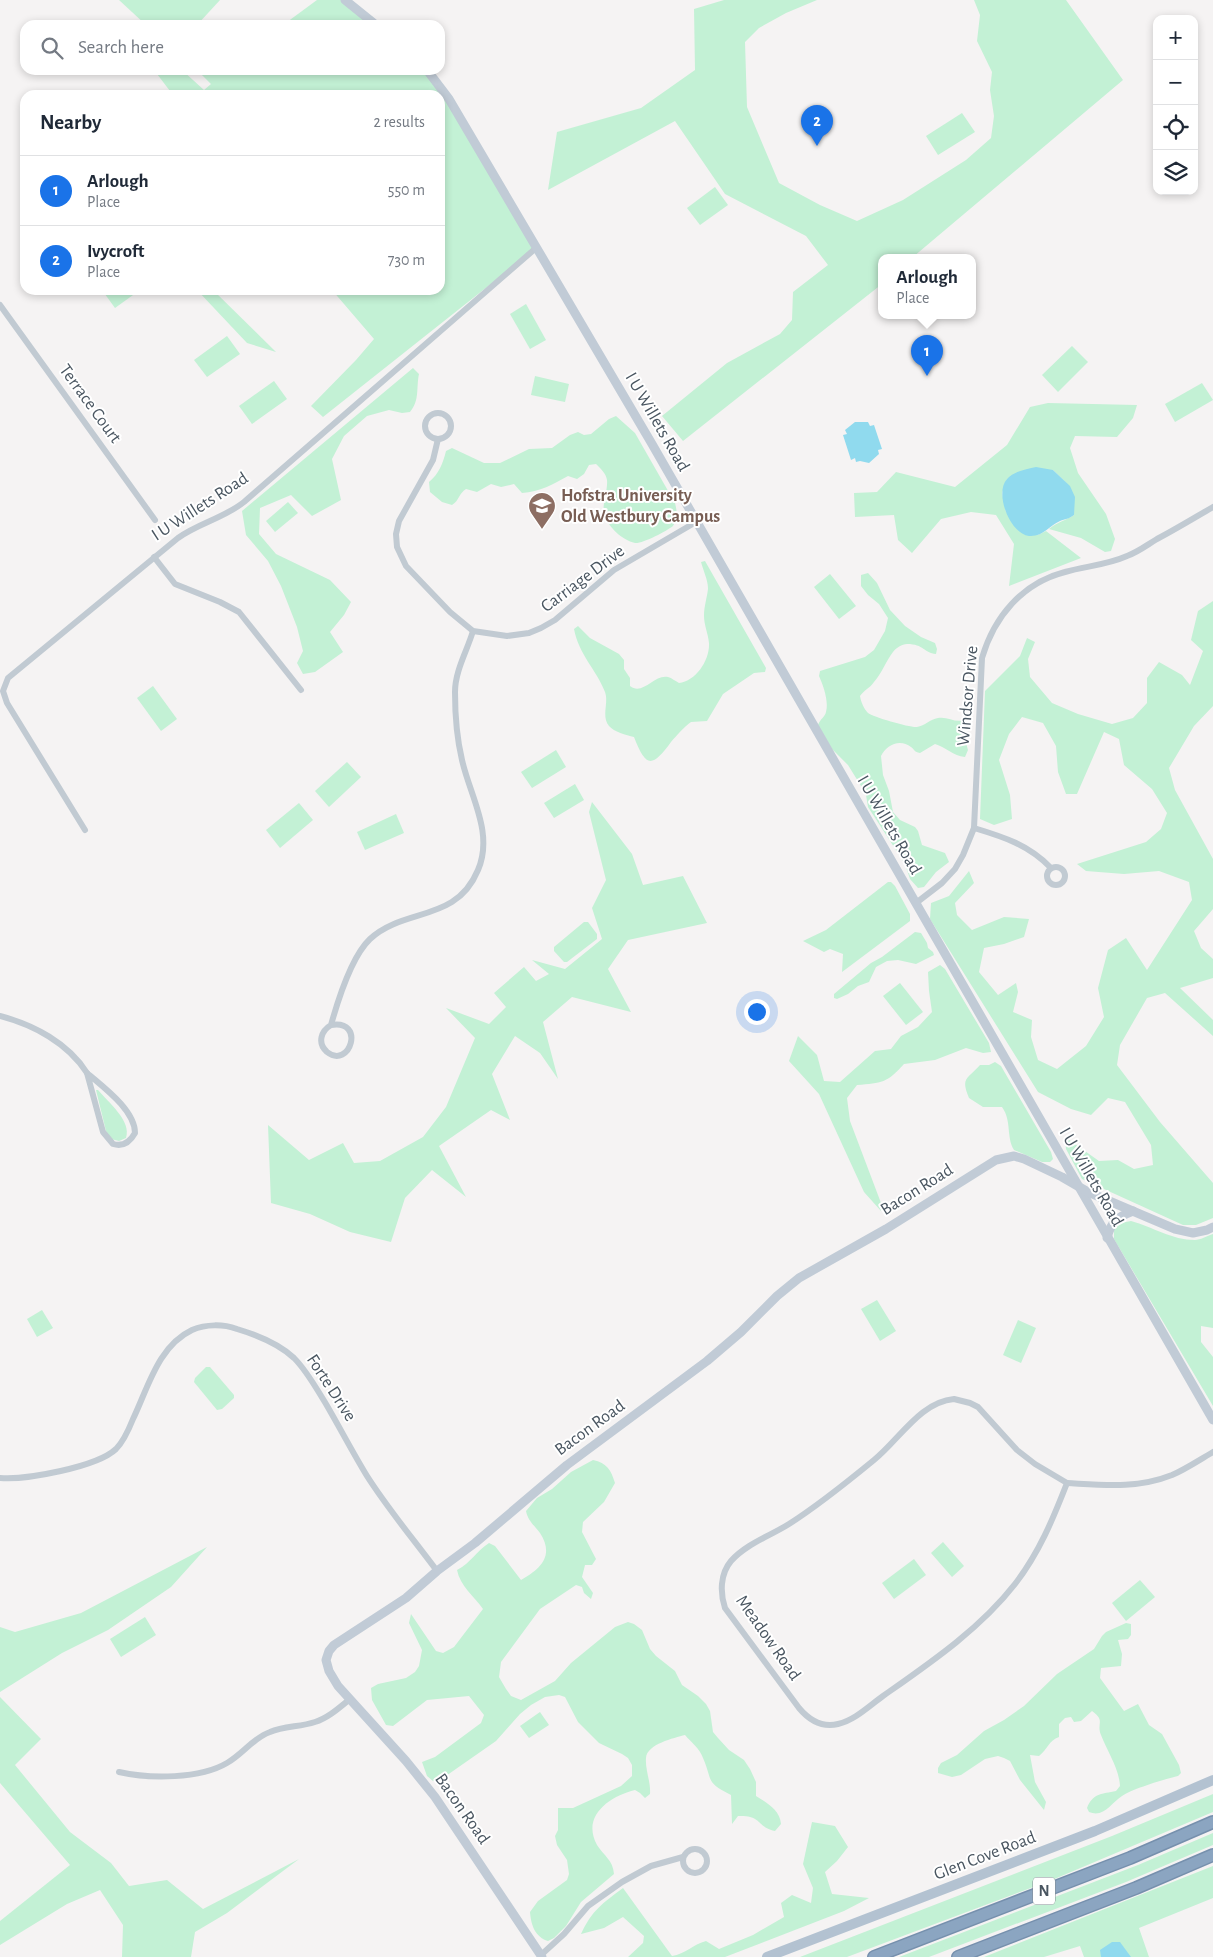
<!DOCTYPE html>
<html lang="en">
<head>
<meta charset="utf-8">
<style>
	:root { --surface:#fff; --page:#f2f2f3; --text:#1f2937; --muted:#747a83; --line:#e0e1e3; --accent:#1a73e8 }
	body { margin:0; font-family:"Alegreya Sans",sans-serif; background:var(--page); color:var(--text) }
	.controls { position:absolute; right:15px; top:15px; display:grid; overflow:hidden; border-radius:10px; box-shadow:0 2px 8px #0003 }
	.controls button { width:45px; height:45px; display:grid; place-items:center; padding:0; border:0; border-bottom:1px solid var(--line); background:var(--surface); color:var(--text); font:25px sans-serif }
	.you { position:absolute; left:756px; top:1011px; width:18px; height:18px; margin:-12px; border:4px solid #fff; border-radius:50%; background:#1a73e8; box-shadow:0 0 0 8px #1a73e833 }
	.badge { display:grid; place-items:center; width:32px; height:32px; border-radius:50%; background:var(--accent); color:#fff; font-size:16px; font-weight:700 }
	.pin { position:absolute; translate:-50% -41px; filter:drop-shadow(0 1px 2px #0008) }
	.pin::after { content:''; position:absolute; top:26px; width:18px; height:15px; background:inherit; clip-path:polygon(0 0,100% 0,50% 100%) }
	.popup { position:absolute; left:878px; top:254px; width:98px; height:65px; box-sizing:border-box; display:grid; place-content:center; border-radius:10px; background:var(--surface); filter:drop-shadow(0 1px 4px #0005); font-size:16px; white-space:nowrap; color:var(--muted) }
	.popup b { font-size:19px; color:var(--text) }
	.popup::after { content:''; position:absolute; left:50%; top:100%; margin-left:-10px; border:10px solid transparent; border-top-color:var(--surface) }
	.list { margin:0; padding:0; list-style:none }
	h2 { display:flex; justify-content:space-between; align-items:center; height:65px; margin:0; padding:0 20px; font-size:21px }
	h2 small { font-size:16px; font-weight:400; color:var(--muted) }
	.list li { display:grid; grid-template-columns:32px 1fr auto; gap:15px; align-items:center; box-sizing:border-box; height:70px; padding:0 20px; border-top:1px solid var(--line) }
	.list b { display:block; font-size:19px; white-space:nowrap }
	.list p { margin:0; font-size:16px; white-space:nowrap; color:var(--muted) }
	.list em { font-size:16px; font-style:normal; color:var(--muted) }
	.icon { flex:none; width:28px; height:28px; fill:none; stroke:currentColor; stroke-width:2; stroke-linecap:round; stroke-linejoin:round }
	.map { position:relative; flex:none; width:1213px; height:1957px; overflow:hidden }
	.search { position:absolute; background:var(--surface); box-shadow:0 2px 8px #0003; left:20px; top:20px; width:425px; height:55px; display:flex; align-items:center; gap:12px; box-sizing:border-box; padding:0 18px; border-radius:15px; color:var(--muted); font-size:19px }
	.panel { position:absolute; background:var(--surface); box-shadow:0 2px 8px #0003; left:20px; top:90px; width:425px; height:205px; border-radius:15px }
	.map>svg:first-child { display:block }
	.green { fill:#c3f1d5 }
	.water { fill:#90daee }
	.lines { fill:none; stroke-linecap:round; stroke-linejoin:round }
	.highway-casing { stroke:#7690ad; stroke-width:14 }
	.street { stroke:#c1cad2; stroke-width:6 }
	.secondary { stroke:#c1cbd6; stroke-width:9 }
	.primary { stroke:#b3c2d1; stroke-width:10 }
	.highway { stroke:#8ba5c1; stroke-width:11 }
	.labels { text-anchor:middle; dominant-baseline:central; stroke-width:4; stroke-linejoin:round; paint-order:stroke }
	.shield { fill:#fff; stroke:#808990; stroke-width:1 }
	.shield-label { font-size:16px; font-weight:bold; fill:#4a5661 }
	.street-label { font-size:18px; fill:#4a5661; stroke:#fff }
	.education-label { font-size:18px; font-weight:bold; fill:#785e54; stroke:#fff; text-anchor:start }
</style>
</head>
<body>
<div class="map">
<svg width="1213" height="1957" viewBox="0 0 1213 1957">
	<rect width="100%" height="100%" fill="#f5f3f3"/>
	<!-- green -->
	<g class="green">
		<path d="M119,0H220L197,25H146Z"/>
		<path d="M317,0H345L376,25H283Z"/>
		<path d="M724,0H817L786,13L759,28L745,42L747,107L779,183L820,205L857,221L903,200L966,160L991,138L994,116L990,90L992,72L977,41L980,15L974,0H1066L1123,80L913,257H882V284L683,441L662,416L727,363L780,334L792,320L793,292L828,265L806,236L725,194L675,121L548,190L557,132L641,108L695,70L694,9Z"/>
		<path d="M154,70H182L204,90L211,84L197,70H427L536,248L323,417L311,406L356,360L374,339L332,290H440V95H173Z"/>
		<path d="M962,113L975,132L938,155L926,136Z"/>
		<path d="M715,187L728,205L700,225L687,208Z"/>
		<path d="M102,290H140L115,308Z"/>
		<path d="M197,290H213L276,352L247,343Z"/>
		<path d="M526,304L546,340L530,349L510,314Z"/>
		<path d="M227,336L240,354L207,377L194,360Z"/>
		<path d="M1072,346L1088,362L1058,392L1042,375Z"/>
		<path d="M413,368L419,374C416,388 420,400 410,412L402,413L389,410L367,416L344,436L332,459L341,500L312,516L291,495L260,508L259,534L276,554L330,580L351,602L344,615L330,632L343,652L315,672L303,674L297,663L303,651L297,627L281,586L268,561L246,535L242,511Z"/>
		<path d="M535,376L569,384L565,402L531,395Z"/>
		<path d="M274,381L287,399L252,424L239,406Z"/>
		<path d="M1202,383L1213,400L1175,422L1165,404Z"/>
		<path d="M1048,403L1137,405L1133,418L1117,437L1075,436L1070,448L1078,473L1106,514L1115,539L1111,551L1105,552L1081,538L1049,529C1059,521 1065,521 1074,515C1073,487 1074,490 1053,470L1007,479L1002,493L1006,512L1038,535L1046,531L1081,558L1009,586L1014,544L996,515L971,512L941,519L912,553L898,540L894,515L855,517L854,493L877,492L896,472L955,487L1007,445L1030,407Z"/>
		<path d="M616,416L635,433L675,503C677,511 678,518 673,526C667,531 642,544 635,543C622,540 608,527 604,514C602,503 608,490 607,480C606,473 600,468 596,464L589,465L584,474L577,479L568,476C553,484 540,492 522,493L514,484L501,487L491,484L477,492L466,489C459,493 459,501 452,505L442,502L430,492L429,482C439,474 443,463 446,451L452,448L484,463H500L529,449L552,448L570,435L578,432L584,435L591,434L609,419Z"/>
		<path d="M288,502L298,513L275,532L266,521Z"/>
		<path d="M705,561L766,668L765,672L754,673L723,694L707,721L691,722C684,727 677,735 671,742C652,768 646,768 634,737C626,735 614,732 609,726C601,716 609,703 605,692C596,669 579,655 574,629L578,626L590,638L619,654L624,660V669L630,678V686C643,696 654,674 668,677C672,678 675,681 679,683C696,681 710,660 709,643C708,633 704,625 704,616C704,606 707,598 708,589C708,580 703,570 701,562Z"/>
		<path d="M868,573L877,583L890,610L905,626L921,637L935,643L937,649L936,654C924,653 924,644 907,644C902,644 896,648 893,652C886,661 882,673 874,682C870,688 864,690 860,696C861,702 864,709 868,713C873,717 911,728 917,727C925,726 930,719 938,718C947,716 955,723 964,720L966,725L964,736L968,750L965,757C953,756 946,747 935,744L920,753C914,752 915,750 911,747C900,738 886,745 881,756L883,775L889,791L893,812L900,820L915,827L918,831L922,845L945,853L949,862L936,872L924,887L918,888L910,879L905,864L868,807L866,795L861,786L848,765L832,749L818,725C820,719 825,717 826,712C829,701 823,685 819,676L820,671L865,657L874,650L885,631L888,618L879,604L868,595L861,586V575Z"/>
		<path d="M830,574L856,606L839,619L814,587Z"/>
		<path d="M1213,601V706L1194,726L1169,768L1175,790L1213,859V909L1194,931L1201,948L1213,959V978L1180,988L1213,1020V1036L1165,993L1147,998L1120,1045L1117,1065L1160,1122L1213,1183V1218L1196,1225H1183L1082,1179L1066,1149L1065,1137L1099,1161L1118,1160L1134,1169L1153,1165L1151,1145L1125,1102L1108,1098L1091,1115L1071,1109L1038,1092L930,919L931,903L949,896L969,871L974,883L955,903L957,915L972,930L1004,917L1029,919L1024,937L1004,944L984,948L979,972L998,995L1016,983L1018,992L1013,1012L1032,1020L1031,1037L1038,1060L1057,1069L1086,1046L1104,1017L1098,988L1108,950L1126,938L1147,970L1192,900L1189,882L1159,871L1124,874L1086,871L1077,864L1146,842L1161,829L1167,813L1152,789L1124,765L1119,739L1104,732L1077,794H1066L1058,772L1056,746L1043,723L1022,717L1009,734L999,760L1010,795L1012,819L994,825L980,819L985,691L1020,656L1027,638L1035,642L1028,659L1030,677L1052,703L1078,714L1112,724L1133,718L1147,703V678L1159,662L1182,675L1190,685L1203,651L1191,640L1198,611Z"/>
		<path d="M153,686L177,719L161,731L137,698Z"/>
		<path d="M556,750L566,767L532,788L521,772Z"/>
		<path d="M347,762L361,777L329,807L315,791Z"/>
		<path d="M575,784L584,800L554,818L544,803Z"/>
		<path d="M592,802L632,854L643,885L683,876L707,923L628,940L608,969L631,1012L572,997L543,1022L558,1079L540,1053L515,1036L492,1074L510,1120L491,1110L439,1146L466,1197L432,1170L405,1198L391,1242L350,1232L310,1214L271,1203L268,1125L309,1160L343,1143L354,1163L380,1161L423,1137L446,1107L475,1038L446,1008L489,1024L506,1007L494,993L524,967L536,981L549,974L532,960L565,969L602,939L592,908L606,880L589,812Z"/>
		<path d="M299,803L313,820L280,848L266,830Z"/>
		<path d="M396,814L404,833L365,850L357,832Z"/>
		<path d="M888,882H891L895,886L910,914V921L842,972L843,954L830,949L824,952L803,941L826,930Z"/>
		<path d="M584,922H588L597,934V939L567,962H564L554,951V947Z"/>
		<path d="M915,932L921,933L927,943L928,948L933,952L934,955L916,964L898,960L887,961L876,967L869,982L858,986L848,994L837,999L834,998V994L871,963L882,957Z"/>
		<path d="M940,965L945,969L989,1043L991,1052L983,1053L966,1048L935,1060L904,1064C887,1083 882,1083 857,1085L847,1098L850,1121L881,1203V1211L864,1192L819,1094L789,1061L798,1036L817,1055L824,1081L840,1082L875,1051L891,1049L901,1036L918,1027L932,1012L929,991L928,972Z"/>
		<path d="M900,983L923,1012L906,1025L883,996Z"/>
		<path d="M995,1062L1001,1066L1051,1152L1053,1159L1050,1162H1042L1014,1150C1006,1137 1012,1121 1002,1107H983L969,1098C960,1077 968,1079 980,1065H989Z"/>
		<path d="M96,1090H98C108,1102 132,1121 126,1138L119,1141L111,1139L106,1131Z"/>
		<path d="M1131,1221C1153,1227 1172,1240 1195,1240C1200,1240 1207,1236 1213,1234V1328L1201,1326V1342L1213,1357V1406L1114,1239V1229L1121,1223Z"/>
		<path d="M877,1300L896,1331L880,1341L861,1309Z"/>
		<path d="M42,1310L53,1328L37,1337L27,1319Z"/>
		<path d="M1018,1320L1036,1328L1021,1363L1003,1355Z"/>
		<path d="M206,1367H210L234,1395V1398L222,1409L217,1410L194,1382L195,1378Z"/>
		<path d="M593,1460C607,1463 611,1470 615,1483L604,1502L583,1522L582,1532L596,1559L592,1565H585L582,1577L593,1593L591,1599L584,1593L582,1587L576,1585L540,1609L501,1662L499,1677L506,1689L511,1696L521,1700L555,1681L571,1663L615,1627L628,1622L634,1624L642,1630L650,1649L656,1656L675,1671L682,1685L698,1696L706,1704L710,1711L713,1732L718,1738L729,1750L744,1760L750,1769L756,1782V1796C767,1803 780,1810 781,1824L775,1831C756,1827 763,1815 738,1816L732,1824L731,1795C705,1782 713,1781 703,1758C700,1749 691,1742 685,1735C674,1738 647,1744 646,1758C645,1770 651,1782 650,1794L645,1798L640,1793L635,1790C610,1796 581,1816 597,1845C604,1856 613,1860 614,1874L581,1902L566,1926L554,1938L548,1941C535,1937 531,1925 530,1912L538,1901L567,1880L569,1874L567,1860L557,1845L555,1836L558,1830V1808H573L621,1786L632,1776V1765L628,1758L622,1754L599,1743L578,1722L565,1697L559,1695L545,1697L531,1705L520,1714L496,1741L443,1778L433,1781L427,1776L422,1762L435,1757L481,1723L484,1715L469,1696L427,1700L393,1726L386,1725L372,1700L371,1688L378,1684L406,1678L415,1672L419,1666L422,1650L409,1623L411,1614L436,1651L443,1653L454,1647L483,1609C474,1596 460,1586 457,1570C472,1562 475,1552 489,1543L495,1546L521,1580C540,1569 555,1556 540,1533C534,1525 528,1521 526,1511L537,1498L552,1489L571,1472Z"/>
		<path d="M943,1542L964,1566L952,1577L931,1553Z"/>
		<path d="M207,1547L171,1587L108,1630L62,1653L0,1692V1627L15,1632L81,1613Z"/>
		<path d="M914,1559L926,1575L894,1599L882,1583Z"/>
		<path d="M1140,1580L1155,1597L1126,1621L1112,1603Z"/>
		<path d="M145,1617L156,1635L121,1657L110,1639Z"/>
		<path d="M1126,1623L1131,1624V1635L1128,1639L1118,1640L1122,1654L1121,1666L1101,1668L1100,1678L1124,1711L1138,1704L1149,1725L1162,1734L1179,1765L1181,1773L1178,1776C1165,1779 1132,1789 1122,1796C1111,1803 1104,1818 1089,1812L1087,1808C1093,1793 1102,1794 1116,1791L1120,1786C1119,1768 1107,1751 1101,1735C1096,1723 1106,1721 1092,1711L1081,1721L1074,1722L1071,1717L1065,1718L1059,1724V1737C1049,1740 1047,1750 1039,1756L1030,1755L1035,1782L1046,1802L1044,1810L1020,1780L1010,1761L1004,1758L998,1756L985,1759L961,1775L952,1777L938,1773V1768L941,1763L957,1755L984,1731L1004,1720L1024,1706L1057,1674L1094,1649L1102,1636L1106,1632Z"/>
		<path d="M0,1697L41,1739L15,1765L70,1832L111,1863L129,1886L167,1880L203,1909L299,1859L227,1913L195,1932L191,1957H122L123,1925L100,1890L67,1904L0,1945V1921L70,1865L0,1783Z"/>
		<path d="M540,1712L549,1725L529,1738L520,1726Z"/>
		<path d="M1213,1794V1812L1052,1880L847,1957H800L1112,1836Z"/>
		<path d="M812,1822L835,1826L848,1847L837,1861L825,1872L832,1894L869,1898L844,1911L725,1957H628L643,1943L644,1936L623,1917L604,1928L581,1934C592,1910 603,1903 623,1888L672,1956C685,1954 694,1944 706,1941L719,1949L753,1935L784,1917L781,1903L792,1895L811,1903L813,1888L803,1864Z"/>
		<path d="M1213,1833V1845L1126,1882L929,1957H899L1138,1865Z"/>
		<path d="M1213,1866V1898L1139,1928L1149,1957H1084L1080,1946L1044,1957H984Z"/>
	</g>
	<!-- water -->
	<g class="water">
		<path d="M855,422H868L870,426L874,425L882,449L878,450L879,454L869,463L860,461L856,462L855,458L851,460L843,435L847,434L845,430Z"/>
		<path d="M1036,467L1053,470L1070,486L1075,497L1074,515C1069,519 1065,519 1060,521C1049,526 1043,537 1029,536C1010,534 994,493 1007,479C1014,471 1027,469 1036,467Z"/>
		<path d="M1112,1942H1120L1131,1957H1101L1100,1950Z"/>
	</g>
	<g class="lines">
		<defs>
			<g id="highway">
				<path d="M874,1957L1130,1858L1213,1822"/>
				<path d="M958,1957L1136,1888L1213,1855"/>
			</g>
		</defs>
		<!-- highway casing -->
		<use href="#highway" class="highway-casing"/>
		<!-- street -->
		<g class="street">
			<path d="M0,305L155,520"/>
			<circle cx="438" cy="426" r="13"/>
			<path d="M438,439L433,460L399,521L396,534L397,547L406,566L450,612L473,631L507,636L529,633L541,628L555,620L614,570L696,522"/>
			<path d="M154,557L175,584L220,602L239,612L301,690"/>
			<path d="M974,828C1004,837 1029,845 1051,868"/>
			<path d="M85,830L7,703L3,691L8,678L178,538C199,523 224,518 244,502L536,248"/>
			<circle cx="1056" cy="876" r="9"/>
			<path d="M916,903L942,883L955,869L963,855L974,828L982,658C994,617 1022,583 1065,572C1086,566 1107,565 1127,556C1138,552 1147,545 1157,539C1176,529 1194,518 1213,507"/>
			<path d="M0,1016C34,1025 68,1043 87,1073"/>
			<path d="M331,1025C366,1019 350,1070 327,1052C317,1043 321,1031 331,1025C338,1000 351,957 370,939C405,907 456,923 478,870C494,833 470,796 462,760C457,739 455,714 455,692C455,671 467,651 473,631"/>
			<path d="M87,1073C103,1087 135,1110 135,1133C130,1142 123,1147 113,1144L103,1132Z"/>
			<path d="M954,1399L970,1403L978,1407L1017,1450L1035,1464L1067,1483C1053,1519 1039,1553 1015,1584C980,1629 930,1663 883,1696C869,1706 855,1720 838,1724C821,1728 809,1720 799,1708L725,1608C720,1593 720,1574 731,1561C746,1544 770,1536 789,1524C819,1505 846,1483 874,1460C899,1440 920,1402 954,1399Z"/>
			<path d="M0,1478C26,1480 97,1467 116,1449C124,1441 129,1429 133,1419C148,1388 158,1346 192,1330C206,1324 223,1324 237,1329C257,1335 278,1343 294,1358C307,1371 316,1388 326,1404C340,1428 353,1453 367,1476C388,1509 414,1540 437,1571"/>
			<path d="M1067,1483C1103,1485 1137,1489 1172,1475C1186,1469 1199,1460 1213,1452"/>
			<path d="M119,1772C150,1779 200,1779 227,1763C243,1754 253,1738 270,1732C284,1726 300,1727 315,1722C328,1718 339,1708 350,1699"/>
			<circle cx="695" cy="1861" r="12"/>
			<path d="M541,1955L564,1934L588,1906L622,1882L651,1866L683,1857"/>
		</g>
		<!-- secondary -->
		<g class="secondary">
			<path d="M345,0L376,25"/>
			<path d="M427,70L449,99L652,444L1213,1420"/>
			<path d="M1107,1238C1111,1221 1118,1217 1133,1211"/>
			<path d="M542,1957L435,1797L406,1761L338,1686L329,1671L326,1660L329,1651L334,1645L406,1598L437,1571L475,1543L567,1465L707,1361L741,1332L777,1296L799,1278L886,1229L996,1160L1014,1156L1024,1159L1062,1177L1088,1192L1175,1229L1193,1233L1207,1230L1213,1227"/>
		</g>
		<!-- primary -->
		<path class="primary" d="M767,1957L1095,1831L1213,1780"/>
		<!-- highway -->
		<use href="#highway" class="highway"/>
	</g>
	<!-- icons -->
	<defs>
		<symbol id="school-pin" viewBox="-11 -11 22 30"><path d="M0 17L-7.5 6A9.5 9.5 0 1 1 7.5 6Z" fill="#8d6e63" stroke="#fff"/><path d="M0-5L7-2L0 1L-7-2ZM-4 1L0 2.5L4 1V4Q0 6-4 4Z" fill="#fff"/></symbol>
	</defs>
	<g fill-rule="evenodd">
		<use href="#school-pin" x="526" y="490" width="32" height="43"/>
	</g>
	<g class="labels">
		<!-- shield labels -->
		<rect class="shield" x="1033" y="1877.5" width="22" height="27" rx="4"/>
		<g class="shield-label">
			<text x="1044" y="1891">N</text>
		</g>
		<!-- street labels -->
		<g class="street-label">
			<text transform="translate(90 404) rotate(54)">Terrace Court</text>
			<text transform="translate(657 422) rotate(60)">I U Willets Road</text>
			<text transform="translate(200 507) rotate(-33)">I U Willets Road</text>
			<text transform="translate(583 579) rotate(-37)">Carriage Drive</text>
			<text transform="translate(968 696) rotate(-85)">Windsor Drive</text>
			<text transform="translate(889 825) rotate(60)">I U Willets Road</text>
			<text transform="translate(1091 1177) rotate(60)">I U Willets Road</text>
			<text transform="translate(917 1190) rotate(-32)">Bacon Road</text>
			<text transform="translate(331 1388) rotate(57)">Forte Drive</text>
			<text transform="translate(590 1428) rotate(-36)">Bacon Road</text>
			<text transform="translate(768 1638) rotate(55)">Meadow Road</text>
			<text transform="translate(462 1809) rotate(55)">Bacon Road</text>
			<text transform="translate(985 1856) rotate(-21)">Glen Cove Road</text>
		</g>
		<!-- education labels -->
		<g class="education-label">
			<text x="561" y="496">Hofstra University<tspan x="561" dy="21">Old Westbury Campus</tspan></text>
		</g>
	</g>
</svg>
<div class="controls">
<button>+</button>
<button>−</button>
<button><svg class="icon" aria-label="locate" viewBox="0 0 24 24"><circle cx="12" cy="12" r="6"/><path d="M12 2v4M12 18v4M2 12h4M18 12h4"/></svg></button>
<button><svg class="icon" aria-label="layers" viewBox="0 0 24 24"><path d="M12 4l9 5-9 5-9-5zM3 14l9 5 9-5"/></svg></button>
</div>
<div class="you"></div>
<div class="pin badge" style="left:927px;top:376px">1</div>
<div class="popup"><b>Arlough</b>Place</div>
<div class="pin badge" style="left:817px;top:146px">2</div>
<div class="search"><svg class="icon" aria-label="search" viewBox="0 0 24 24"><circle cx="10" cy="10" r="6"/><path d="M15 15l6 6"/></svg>Search here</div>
<section class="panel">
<h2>Nearby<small>2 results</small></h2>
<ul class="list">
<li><span class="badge">1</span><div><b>Arlough</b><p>Place</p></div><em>550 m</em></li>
<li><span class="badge">2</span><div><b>Ivycroft</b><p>Place</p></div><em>730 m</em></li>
</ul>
</section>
</div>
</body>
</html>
